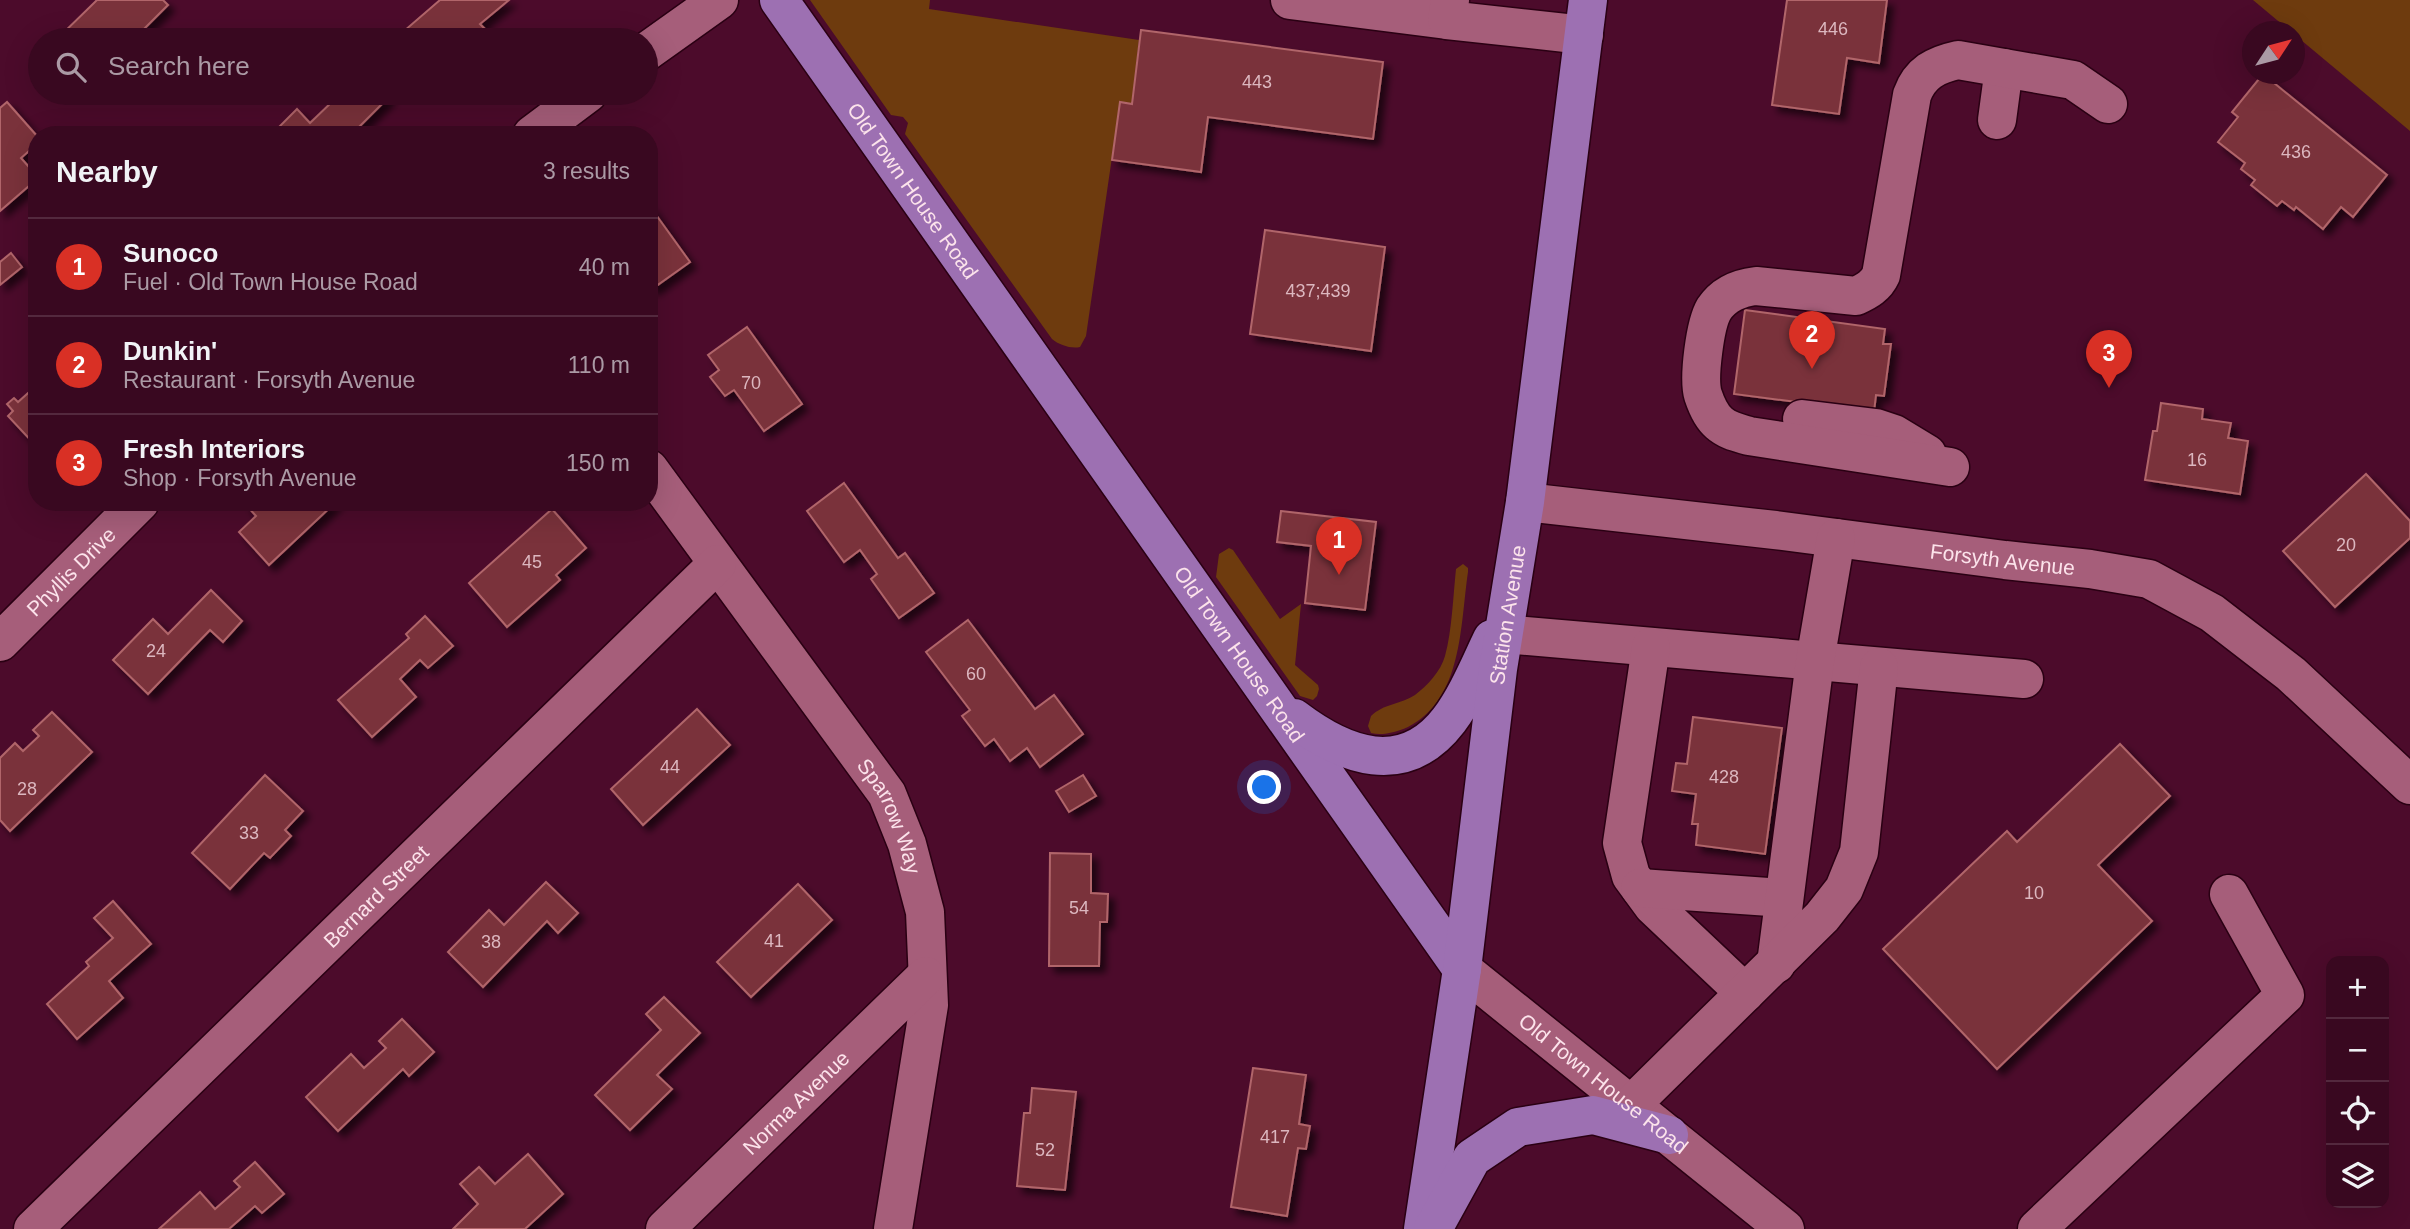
<!DOCTYPE html>
<html lang="en">
<head>
<meta charset="utf-8">
<style>
	:root { --surface:#390820; --page:#401129; --text:#f1f3f6; --muted:#ab9aa5; --line:#53293e; --accent:#d93025 }
	body { margin:0; font-family:Arial,sans-serif; background:var(--page); color:var(--text) }
	.controls { position:absolute; right:21px; bottom:21px; display:grid; overflow:hidden; border-radius:14px; box-shadow:0 7px 28px #0002 }
	.controls button { width:63px; height:63px; display:grid; place-items:center; padding:0; border:0; border-bottom:2px solid var(--line); background:var(--surface); color:var(--text); font:35px sans-serif }
	.compass { position:absolute; left:2242px; top:21px; width:63px; height:63px; border-radius:50%; background:var(--surface); box-shadow:0 7px 28px #0002; rotate:54deg }
	.you { position:absolute; left:1265px; top:788px; width:24px; height:24px; margin:-18px; border:5px solid #fff; border-radius:50%; background:#1a73e8; box-shadow:0 0 0 10px #1a73e833 }
	.badge { display:grid; place-items:center; width:46px; height:46px; border-radius:50%; background:var(--accent); color:#fff; font-size:23px; font-weight:700 }
	.pin { position:absolute; translate:-50% -58px; filter:drop-shadow(0 2px 4px #0008) }
	.pin::after { content:''; position:absolute; top:37px; width:24px; height:21px; background:inherit; clip-path:polygon(0 0,100% 0,50% 100%) }
	.list { margin:0; padding:0; list-style:none }
	h2 { display:flex; justify-content:space-between; align-items:center; height:91px; margin:0; padding:0 28px; font-size:30px }
	h2 small { font-size:23px; font-weight:400; color:var(--muted) }
	.list li { display:grid; grid-template-columns:46px 1fr auto; gap:21px; align-items:center; box-sizing:border-box; height:98px; padding:0 28px; border-top:2px solid var(--line) }
	.list b { display:block; font-size:26px; white-space:nowrap }
	.list p { margin:0; font-size:23px; white-space:nowrap; color:var(--muted) }
	.list em { font-size:23px; font-style:normal; color:var(--muted) }
	.icon { flex:none; width:38px; height:38px; fill:none; stroke:currentColor; stroke-width:2; stroke-linecap:round; stroke-linejoin:round }
	.map { position:relative; flex:none; width:2410px; height:1229px; overflow:hidden }
	.search { position:absolute; background:var(--surface); box-shadow:0 7px 28px #0002; left:28px; top:28px; width:630px; height:77px; display:flex; align-items:center; gap:18px; box-sizing:border-box; padding:0 24px; border-radius:38px; color:var(--muted); font-size:26px }
	.panel { position:absolute; background:var(--surface); box-shadow:0 7px 28px #0002; left:28px; top:126px; width:630px; height:385px; border-radius:28px }
	.map>svg:first-child { display:block }
	.green { fill:#6e3b0e }
	.building { fill:#7a333b; stroke:#b1656a; stroke-width:2; filter:url(#shadow) }
	.lines { fill:none; stroke-linecap:round; stroke-linejoin:round }
	.minor-casing { stroke:#2a0013; stroke-width:41 }
	.major-casing { stroke:#2a0013; stroke-width:41 }
	.minor { stroke:#a65e7a; stroke-width:38 }
	.major { stroke:#9d70b2; stroke-width:38 }
	.labels { text-anchor:middle; dominant-baseline:central; stroke-width:5; stroke-linejoin:round; paint-order:stroke }
	.number-label { font-size:18px; fill:#dcb7bf }
	.street-label { font-size:21px; fill:#fce3eb; stroke:#220713 }
</style>
</head>
<body>
<div class="map">
<svg width="2410" height="1229" viewBox="0 0 2410 1229">
	<defs>
		<filter id="shadow"><feDropShadow dx="6" dy="6" stdDeviation="3.5" flood-color="#0009"/></filter>
	</defs>
	<rect width="100%" height="100%" fill="#4c0b2b"/>
	<!-- green -->
	<g class="green">
		<path d="M810,0H930L929,9L1139,40L1132,104L1120,102L1086,336L1080,347C1071,349 1059,345 1052,339L905,134L908,123L903,117L891,115Z"/>
		<path d="M2253,0H2410V131L2295,35L2294,32L2290,31Z"/>
		<path d="M1229,548L1233,550L1280,619L1301,604L1295,665L1318,685L1319,689L1317,696L1313,700L1300,696L1216,577L1219,554Z"/>
		<path d="M1463,564L1468,568V572C1460,626 1463,699 1408,727C1396,732 1383,736 1371,733L1368,726L1371,716C1383,704 1401,704 1415,695C1427,686 1441,671 1445,656C1452,630 1453,597 1456,569Z"/>
	</g>
	<!-- building -->
	<g class="building">
		<path d="M97,0H163L168,5L137,36L142,40H56Z"/>
		<path d="M440,0H509L480,24L484,28L470,40H412L404,31Z"/>
		<path d="M1787,0H1887L1879,63L1847,58L1839,114L1772,105Z"/>
		<path d="M1141,30L1383,62L1373,139L1208,117L1201,172L1112,160L1120,102L1132,104Z"/>
		<path d="M2263,74L2387,175L2353,217L2341,207L2323,229L2296,207L2294,210L2282,201L2277,206L2251,185L2255,180L2241,169L2245,163L2218,142L2238,117L2232,112Z"/>
		<path d="M332,93H385L389,97L351,135H288L280,126L297,109L310,123L337,97Z"/>
		<path d="M7,102L37,136V144L21,158L37,176V179L0,211V108Z"/>
		<path d="M649,205L690,262L652,289L649,285Z"/>
		<path d="M1265,230L1385,247L1371,351L1250,334Z"/>
		<path d="M11,253L22,267L0,285V262Z"/>
		<path d="M1745,310L1885,329L1883,344H1891L1884,396L1876,395L1874,412L1734,394Z"/>
		<path d="M747,327L802,404L764,431L734,390L725,396L710,377L719,370L708,355Z"/>
		<path d="M37,385V447L8,416L13,411L7,404L14,398L18,402Z"/>
		<path d="M2161,403L2203,409L2202,419L2231,423L2228,438L2248,441L2240,494L2145,480L2153,431H2157Z"/>
		<path d="M2366,474L2410,521V538L2335,607L2283,551Z"/>
		<path d="M844,483L898,558L905,553L934,593L899,618L871,579L877,574L860,550L844,562L807,511Z"/>
		<path d="M248,502H336L269,565L239,532L256,516L246,505Z"/>
		<path d="M552,509L586,548L556,575L560,580L507,627L469,583Z"/>
		<path d="M1281,511L1376,522L1365,610L1305,603L1311,546L1277,542Z"/>
		<path d="M211,590L242,621L223,642L210,630L148,694L113,660L153,619L168,634Z"/>
		<path d="M425,616L453,646L428,668L420,660L400,679L416,697L372,737L338,700L409,638L406,634Z"/>
		<path d="M968,620L1035,709L1054,695L1083,734L1040,767L1027,748L1010,761L994,739L985,746L962,716L970,710L926,652Z"/>
		<path d="M697,709L730,745L643,825L611,789Z"/>
		<path d="M52,712L92,752L10,831L0,820V758L15,743L23,751L39,736L33,730Z"/>
		<path d="M1693,717L1782,728L1765,854L1696,845L1698,824H1692L1696,794L1672,791L1676,763L1687,764Z"/>
		<path d="M2120,744L2170,796L2098,865L2152,921L1997,1069L1883,949L2007,831L2017,842Z"/>
		<path d="M265,775L303,811L285,830L291,836L270,858L264,853L230,889L192,853Z"/>
		<path d="M1083,775L1096,796L1069,812L1056,791Z"/>
		<path d="M1050,853L1091,854V893L1108,894L1107,922H1100L1099,966H1049Z"/>
		<path d="M546,882L578,913L558,933L547,921L483,987L448,952L489,910L504,925Z"/>
		<path d="M798,884L832,920L751,997L717,962Z"/>
		<path d="M113,901L151,944L109,981L123,998L77,1039L47,1004L89,966L86,962L113,938L94,918Z"/>
		<path d="M664,997L700,1033L657,1075L672,1089L630,1130L595,1095L661,1030L646,1014Z"/>
		<path d="M402,1019L434,1052L409,1076L403,1069L338,1131L306,1097L351,1054L364,1068L386,1048L379,1041Z"/>
		<path d="M1253,1068L1306,1075L1299,1124L1310,1126L1306,1149L1298,1148L1287,1216L1231,1207Z"/>
		<path d="M1032,1088L1076,1092L1065,1190L1017,1186L1024,1113H1030Z"/>
		<path d="M528,1154L563,1194L525,1229H453L478,1204L460,1184L479,1167L495,1184Z"/>
		<path d="M255,1162L284,1194L262,1213L255,1206L229,1229H159L200,1192L215,1209L240,1187L234,1181Z"/>
	</g>
	<g class="lines">
		<defs>
			<g id="minor">
				<path d="M1290,0L1447,20"/>
				<path d="M1450,0L1447,20L1584,35"/>
				<path d="M646,52L719,0"/>
				<path d="M1997,120L2004,68"/>
				<path d="M532,135L588,93"/>
				<path d="M1802,419L1876,428L1894,434L1927,454"/>
				<path d="M1950,467L1749,436C1739,433 1728,431 1719,423C1712,417 1706,404 1703,395C1698,378 1705,324 1714,309C1724,294 1739,288 1756,286L1856,296C1867,291 1876,286 1881,275L1912,95C1920,73 1935,65 1958,60L2073,80L2108,104"/>
				<path id="s1" d="M649,469L887,794L907,844L925,912L929,1005L893,1229"/>
				<path id="s2" d="M1525,502L1775,530L2005,560L2090,569L2149,579L2212,613L2291,674L2410,785"/>
				<path d="M1504,634L2024,679"/>
				<path id="s3" d="M0,642L140,502"/>
				<path d="M1651,647L1622,843L1631,876L1653,906L1745,993"/>
				<path d="M1640,888L1784,898"/>
				<path d="M1776,964L1815,661L1836,538"/>
				<path id="s4" d="M1462,969L1785,1229"/>
				<path d="M1632,1104L1822,917L1844,889L1859,852L1879,667"/>
				<path id="s5" d="M33,1229L717,564"/>
				<path id="s6" d="M665,1229L926,976"/>
				<path d="M2037,1229L2285,995L2229,894"/>
			</g>
			<g id="major">
				<path id="s7" d="M779,0L1462,969"/>
				<path d="M1294,718C1344,756 1404,779 1449,720C1467,696 1479,666 1492,639"/>
				<path id="s8" d="M1423,1229L1462,969L1498,669L1525,502L1588,0"/>
				<path d="M1433,1229L1472,1158L1518,1127L1593,1115L1669,1135"/>
			</g>
		</defs>
		<!-- minor casing -->
		<use href="#minor" class="minor-casing"/>
		<!-- major casing -->
		<use href="#major" class="major-casing"/>
		<!-- minor -->
		<use href="#minor" class="minor"/>
		<!-- major -->
		<use href="#major" class="major"/>
	</g>
	<g class="labels">
		<!-- number labels -->
		<g class="number-label">
			<text x="1833" y="29">446</text>
			<text x="1257" y="82">443</text>
			<text x="2296" y="152">436</text>
			<text x="1318" y="291">437;439</text>
			<text x="751" y="383">70</text>
			<text x="2197" y="460">16</text>
			<text x="2346" y="545">20</text>
			<text x="532" y="562">45</text>
			<text x="156" y="651">24</text>
			<text x="976" y="674">60</text>
			<text x="670" y="767">44</text>
			<text x="1724" y="777">428</text>
			<text x="27" y="789">28</text>
			<text x="249" y="833">33</text>
			<text x="2034" y="893">10</text>
			<text x="1079" y="908">54</text>
			<text x="774" y="941">41</text>
			<text x="491" y="942">38</text>
			<text x="1275" y="1137">417</text>
			<text x="1045" y="1150">52</text>
		</g>
		<!-- street labels -->
		<g class="street-label">
			<text stroke="none"><textPath href="#s7" startOffset="233">Old Town House Road</textPath></text>
			<text stroke="none"><textPath href="#s2" startOffset="481">Forsyth Avenue</textPath></text>
			<text stroke="none"><textPath href="#s3" startOffset="100">Phyllis Drive</textPath></text>
			<text stroke="none"><textPath href="#s8" startOffset="620">Station Avenue</textPath></text>
			<text stroke="none"><textPath href="#s7" startOffset="800">Old Town House Road</textPath></text>
			<text stroke="none"><textPath href="#s1" startOffset="424">Sparrow Way</textPath></text>
			<text stroke="none"><textPath href="#s5" startOffset="478">Bernard Street</textPath></text>
			<text stroke="none"><textPath href="#s4" startOffset="182">Old Town House Road</textPath></text>
			<text stroke="none"><textPath href="#s6" startOffset="182">Norma Avenue</textPath></text>
		</g>
	</g>
</svg>
<div class="controls">
<button>+</button>
<button>−</button>
<button><svg class="icon" aria-label="locate" viewBox="0 0 24 24"><circle cx="12" cy="12" r="6"/><path d="M12 2v4M12 18v4M2 12h4M18 12h4"/></svg></button>
<button><svg class="icon" aria-label="layers" viewBox="0 0 24 24"><path d="M12 4l9 5-9 5-9-5zM3 14l9 5 9-5"/></svg></button>
</div>
<svg class="compass" viewBox="-18 -18 36 36"><path d="M0-13l5 13h-10z" fill="#e53935"/><path d="M0 13l5-13h-10z" fill="#ab9aa5"/></svg>
<div class="you"></div>
<div class="pin badge" style="left:1339px;top:575px">1</div>
<div class="pin badge" style="left:1812px;top:369px">2</div>
<div class="pin badge" style="left:2109px;top:388px">3</div>
<div class="search"><svg class="icon" aria-label="search" viewBox="0 0 24 24"><circle cx="10" cy="10" r="6"/><path d="M15 15l6 6"/></svg>Search here</div>
<section class="panel">
<h2>Nearby<small>3 results</small></h2>
<ul class="list">
<li><span class="badge">1</span><div><b>Sunoco</b><p>Fuel · Old Town House Road</p></div><em>40 m</em></li>
<li><span class="badge">2</span><div><b>Dunkin'</b><p>Restaurant · Forsyth Avenue</p></div><em>110 m</em></li>
<li><span class="badge">3</span><div><b>Fresh Interiors</b><p>Shop · Forsyth Avenue</p></div><em>150 m</em></li>
</ul>
</section>
</div>
</body>
</html>
